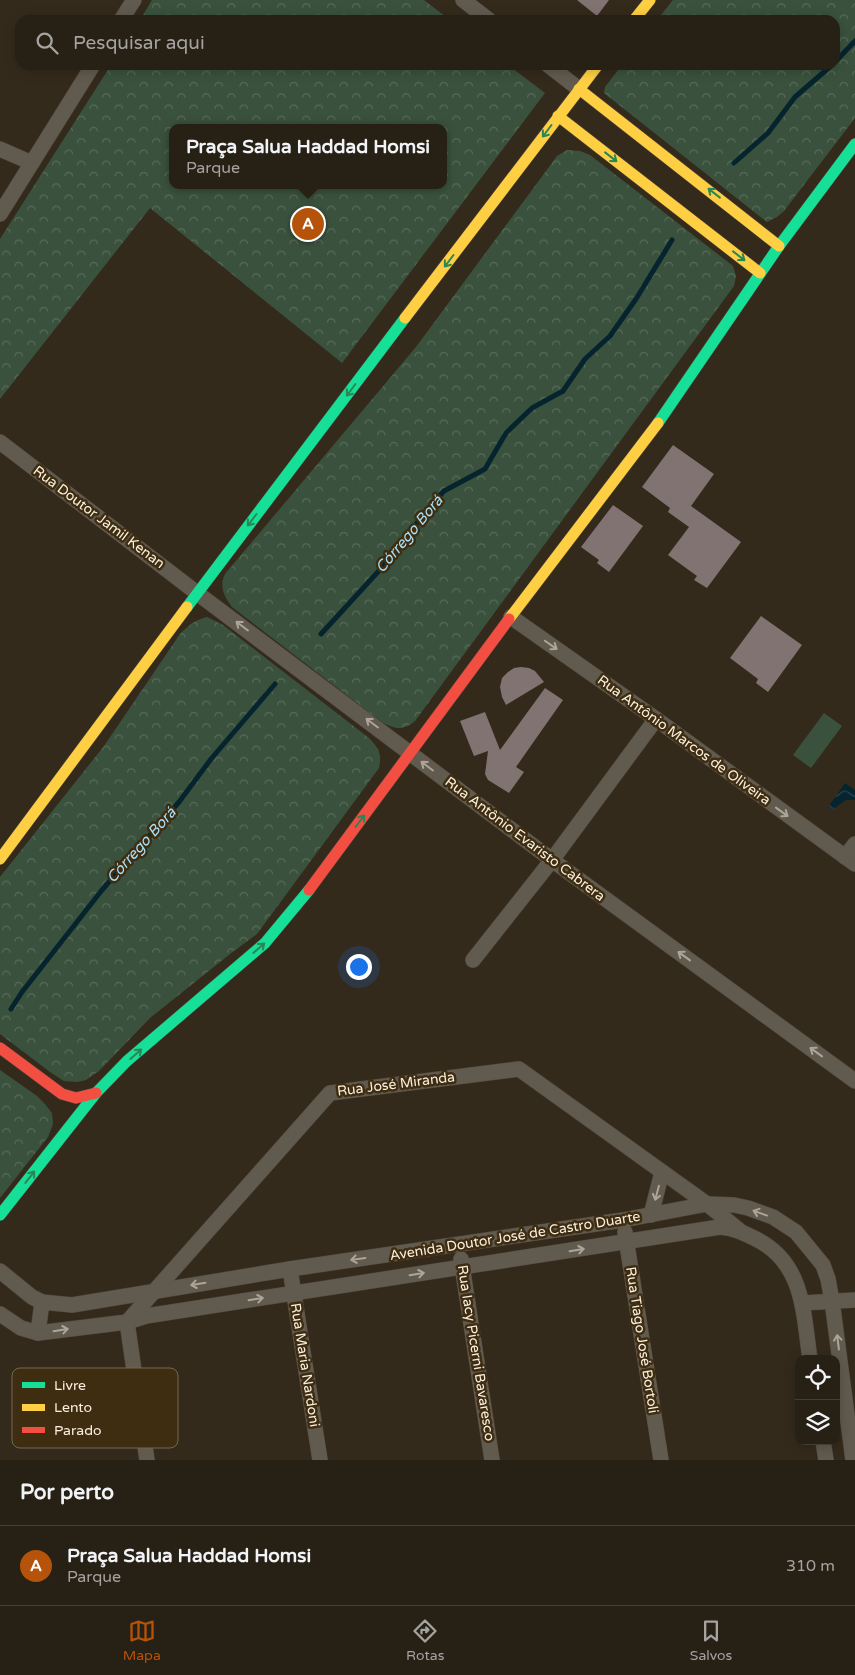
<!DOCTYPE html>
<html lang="pt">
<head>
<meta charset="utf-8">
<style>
	:root { --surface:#272015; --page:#332d22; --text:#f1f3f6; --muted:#a4a3a0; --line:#433e34; --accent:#b45309 }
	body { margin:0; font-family:"Varela Round",sans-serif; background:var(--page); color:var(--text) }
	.controls { position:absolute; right:15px; bottom:15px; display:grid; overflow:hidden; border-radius:10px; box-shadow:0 2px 12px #0003 }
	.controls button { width:45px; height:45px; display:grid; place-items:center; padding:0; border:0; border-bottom:1px solid var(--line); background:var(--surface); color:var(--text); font:25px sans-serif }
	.you { position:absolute; left:358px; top:966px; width:18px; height:18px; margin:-12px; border:4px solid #fff; border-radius:50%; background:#1a73e8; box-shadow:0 0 0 8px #1a73e833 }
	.badge { display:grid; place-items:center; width:32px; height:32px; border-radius:50%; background:var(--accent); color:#fff; font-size:16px; font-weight:700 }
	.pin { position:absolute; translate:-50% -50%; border:2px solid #fff; box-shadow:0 1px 5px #0006 }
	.popup { position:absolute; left:169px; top:124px; width:278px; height:65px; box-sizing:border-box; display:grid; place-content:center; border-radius:10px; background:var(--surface); filter:drop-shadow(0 1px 4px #0005); font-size:16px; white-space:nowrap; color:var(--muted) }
	.popup b { font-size:19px; color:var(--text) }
	.popup::after { content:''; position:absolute; left:50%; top:100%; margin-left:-10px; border:10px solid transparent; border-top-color:var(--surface) }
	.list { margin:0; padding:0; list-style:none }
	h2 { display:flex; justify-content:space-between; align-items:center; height:65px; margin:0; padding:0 20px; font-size:21px }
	h2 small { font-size:16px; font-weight:400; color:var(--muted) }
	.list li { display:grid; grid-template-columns:32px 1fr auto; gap:15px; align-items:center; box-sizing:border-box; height:80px; padding:0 20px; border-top:1px solid var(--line) }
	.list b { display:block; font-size:19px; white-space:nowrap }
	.list p { margin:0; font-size:16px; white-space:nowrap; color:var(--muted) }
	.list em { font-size:16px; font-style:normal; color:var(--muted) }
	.icon { flex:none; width:28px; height:28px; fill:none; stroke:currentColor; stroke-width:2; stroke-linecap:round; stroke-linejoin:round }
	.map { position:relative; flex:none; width:855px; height:1460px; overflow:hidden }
	.search { position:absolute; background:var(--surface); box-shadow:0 2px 12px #0003; left:15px; right:15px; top:15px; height:55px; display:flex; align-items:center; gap:12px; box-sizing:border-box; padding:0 18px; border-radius:15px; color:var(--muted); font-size:19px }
	.sheet { height:145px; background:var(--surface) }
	nav { display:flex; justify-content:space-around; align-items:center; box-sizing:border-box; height:70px; border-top:1px solid var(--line); background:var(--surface); font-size:14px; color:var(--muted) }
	nav a { display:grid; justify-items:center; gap:2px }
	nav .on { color:var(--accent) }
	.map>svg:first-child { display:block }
	.grass { fill:#3a523d }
	.park { fill:url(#park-crowns); fill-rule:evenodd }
	.water { fill:url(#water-waves) }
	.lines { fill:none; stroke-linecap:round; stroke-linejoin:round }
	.stream { stroke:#06242e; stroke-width:5 }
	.building { fill:#807371 }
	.street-casing { stroke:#50473c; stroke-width:16 }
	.fast-casing { stroke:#50473c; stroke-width:12 }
	.slow-casing { stroke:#50473c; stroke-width:12 }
	.jam-casing { stroke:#50473c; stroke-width:12 }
	.street { stroke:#615a4f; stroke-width:15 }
	.fast { stroke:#16e098; stroke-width:11 }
	.slow { stroke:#ffcf43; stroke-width:11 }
	.jam { stroke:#f24e42; stroke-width:11 }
	.oneway { stroke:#2a8654 }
	.oneway2 { stroke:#aea497 }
	.labels { text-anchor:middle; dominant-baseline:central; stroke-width:5; stroke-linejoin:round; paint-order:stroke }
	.street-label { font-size:14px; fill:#faefdf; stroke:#3e2d11 }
	.water-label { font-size:15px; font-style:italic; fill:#a7e2fc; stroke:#3e2d11 }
	.key { fill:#3e2d11; stroke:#76674f; stroke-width:1 }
	.key-label { font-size:14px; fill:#faefdf }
</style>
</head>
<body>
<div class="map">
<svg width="855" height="1460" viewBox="0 0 855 1460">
	<defs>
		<pattern id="park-crowns" width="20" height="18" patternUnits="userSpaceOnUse" patternTransform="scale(1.25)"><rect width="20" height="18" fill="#3a523d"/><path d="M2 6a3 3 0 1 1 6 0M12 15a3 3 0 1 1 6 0" fill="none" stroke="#576b59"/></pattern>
		<pattern id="water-waves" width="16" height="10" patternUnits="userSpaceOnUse" patternTransform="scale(1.25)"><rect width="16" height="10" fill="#06242e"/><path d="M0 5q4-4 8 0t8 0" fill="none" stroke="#2b444c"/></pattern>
	</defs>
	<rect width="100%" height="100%" fill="#342a1c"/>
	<!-- grass -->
	<path class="grass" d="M824,713L842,726L811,768L793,755Z"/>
	<!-- park -->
	<g class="park">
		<path d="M152,0H424L450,20H140Z"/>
		<path d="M673,0H855V118L784,211L777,217L767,222L604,93L605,87L622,65H835V20H657Z"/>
		<path d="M111,65H508L545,93L342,363L150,208L0,399V239ZM173,128H443V185H173Z"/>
		<path d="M567,150L580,151L590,155L733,266L736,276L734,286L415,721C403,731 396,729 383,723L232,607C224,596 219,587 225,574L416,347L557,156Z"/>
		<path d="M207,617L223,625L369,738C379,749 382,753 379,768L257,934L230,954L150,1018L99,1071L86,1080L77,1082L64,1081L50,1072L0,1034V877L104,746L180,634C189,625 195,620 207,617Z"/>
		<path d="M0,1070L37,1096L44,1103L52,1113L53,1124L48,1137L0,1198Z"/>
	</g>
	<!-- water -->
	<path class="water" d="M845,783L855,790V800H846L834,809L828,807Z"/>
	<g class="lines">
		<!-- stream -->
		<g class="stream">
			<path d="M835,62L855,41"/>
			<path d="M734,163L768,133L795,97L832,65"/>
			<path d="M321,634L398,550L424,513L444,491L485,469L506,433L532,408L563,391L585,359L610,336L636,299L672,240"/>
			<path d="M11,1009L22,992L102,890L179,802L211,759L275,684"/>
		</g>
	</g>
	<!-- building -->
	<g class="building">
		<path d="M577,0H609L597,16Z"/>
		<path d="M673,445L714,474L691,506L741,542L707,588L694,580L697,576L668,555L689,527L668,512L670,508L642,487Z"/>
		<path d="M613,505L643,526L609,572L597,563L599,560L581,547Z"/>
		<path d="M761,616L802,645L768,692L756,683L758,679L730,658Z"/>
		<path d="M521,667L529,668L535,671L544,682L506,705L502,697L500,687L502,678L508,672L514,668Z"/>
		<path d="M545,688L563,700L516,767L524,772L509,793L488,780L485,774L488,751L474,756L460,721L485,712L500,750Z"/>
	</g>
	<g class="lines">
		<defs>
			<g id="street">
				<path d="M463,0L489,20"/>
				<path d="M121,20L134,0"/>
				<path d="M548,65L579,89"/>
				<path d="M0,149L32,163"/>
				<path d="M0,214L93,65"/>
				<path d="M0,442L197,593L552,860L855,1081"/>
				<path d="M511,617L656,719L855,864"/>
				<path d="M845,857L855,844"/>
				<path d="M473,960L552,860L656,719"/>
				<path d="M651,1215L662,1172"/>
				<path d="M625,1232L661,1460"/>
				<path d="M461,1259L492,1460"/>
				<path d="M290,1269L320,1460"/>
				<path d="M0,1271L32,1297L42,1302L72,1305L290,1269L623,1220L707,1204L734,1205L748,1208L773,1217L796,1232L823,1265L828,1279L832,1301L853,1460"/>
				<path d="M802,1303L855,1300"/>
				<path d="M0,1314L21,1328L38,1333L127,1322L146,1316L720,1227C734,1228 744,1233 756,1239C804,1263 803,1312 810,1359"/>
				<path d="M38,1333L42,1302"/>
				<path d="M823,1441L826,1460"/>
				<path d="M147,1460L127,1322L330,1093L519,1069L707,1204L739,1230"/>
			</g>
			<g id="fast">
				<path d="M658,423L779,246L855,144"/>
				<path d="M187,607L405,318"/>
				<path d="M0,1215L96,1093L127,1061L265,943L309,890"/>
			</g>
			<g id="slow">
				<path d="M634,20L650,0"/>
				<path d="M579,89L779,246"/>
				<path d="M558,116L760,273"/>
				<path d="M405,318L598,65"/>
				<path d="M509,619L658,423"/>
				<path d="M0,859L187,607"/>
			</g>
			<g id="jam">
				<path d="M309,890L509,619"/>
				<path d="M0,1048L62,1094L76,1098L96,1093"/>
			</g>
		</defs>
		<!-- street casing -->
		<use href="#street" class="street-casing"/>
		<!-- fast casing -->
		<use href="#fast" class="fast-casing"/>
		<!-- slow casing -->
		<use href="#slow" class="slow-casing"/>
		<!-- jam casing -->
		<use href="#jam" class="jam-casing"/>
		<!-- street -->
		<use href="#street" class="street"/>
		<!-- fast -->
		<use href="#fast" class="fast"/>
		<!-- slow -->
		<use href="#slow" class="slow"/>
		<!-- jam -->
		<use href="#jam" class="jam"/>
	</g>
	<!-- one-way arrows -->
	<defs><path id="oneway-shaft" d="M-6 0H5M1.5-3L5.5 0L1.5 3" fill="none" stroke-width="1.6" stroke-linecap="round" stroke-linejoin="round" transform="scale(1.25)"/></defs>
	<g class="oneway">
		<use href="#oneway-shaft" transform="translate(547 131) rotate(127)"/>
		<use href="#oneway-shaft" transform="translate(611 157) rotate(38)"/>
		<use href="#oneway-shaft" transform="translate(714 193) rotate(-142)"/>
		<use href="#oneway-shaft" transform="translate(739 256) rotate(38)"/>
		<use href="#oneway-shaft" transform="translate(449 261) rotate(127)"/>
		<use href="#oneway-shaft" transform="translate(351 390) rotate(127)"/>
		<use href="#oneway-shaft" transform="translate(252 520) rotate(127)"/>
		<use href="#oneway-shaft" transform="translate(360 821) rotate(-53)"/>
		<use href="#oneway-shaft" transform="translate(259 948) rotate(-41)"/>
		<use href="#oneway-shaft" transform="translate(136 1054) rotate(-41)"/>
		<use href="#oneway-shaft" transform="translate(30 1177) rotate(-52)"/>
	</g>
	<g class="oneway2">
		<use href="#oneway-shaft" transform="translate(242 626) rotate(-143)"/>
		<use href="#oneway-shaft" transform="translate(551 645) rotate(35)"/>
		<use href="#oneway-shaft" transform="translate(372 723) rotate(-143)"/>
		<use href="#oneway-shaft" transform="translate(427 766) rotate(-143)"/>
		<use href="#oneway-shaft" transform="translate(782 812) rotate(36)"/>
		<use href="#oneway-shaft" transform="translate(684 956) rotate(-144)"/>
		<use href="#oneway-shaft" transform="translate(816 1052) rotate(-144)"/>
		<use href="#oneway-shaft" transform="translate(657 1193) rotate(105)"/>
		<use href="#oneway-shaft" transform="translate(760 1213) rotate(-160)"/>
		<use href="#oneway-shaft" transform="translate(577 1250) rotate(-9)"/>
		<use href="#oneway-shaft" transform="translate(358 1259) rotate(172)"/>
		<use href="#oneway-shaft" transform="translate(417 1274) rotate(-9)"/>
		<use href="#oneway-shaft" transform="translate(198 1284) rotate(171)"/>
		<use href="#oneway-shaft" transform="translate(256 1299) rotate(-9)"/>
		<use href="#oneway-shaft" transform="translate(61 1330) rotate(-9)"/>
		<use href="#oneway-shaft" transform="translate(838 1342) rotate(-97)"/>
	</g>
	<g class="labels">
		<!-- street labels -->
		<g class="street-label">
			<text transform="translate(99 517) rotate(37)">Rua Doutor Jamil Kenan</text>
			<text transform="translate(684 740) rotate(36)">Rua Antônio Marcos de Oliveira</text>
			<text transform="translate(525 839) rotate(37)">Rua Antônio Evaristo Cabrera</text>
			<text transform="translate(396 1084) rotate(-7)">Rua José Miranda</text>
			<text transform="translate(515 1236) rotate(-9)">Avenida Doutor José de Castro Duarte</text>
			<text transform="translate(642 1340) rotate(81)">Rua Tiago José Bortoli</text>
			<text transform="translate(476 1353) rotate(81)">Rua Iacy Picerni Bavaresco</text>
			<text transform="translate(305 1365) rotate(81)">Rua Maria Nardoni</text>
		</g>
		<!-- water labels -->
		<g class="water-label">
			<text transform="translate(409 534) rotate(-50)">Córrego Borá</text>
			<text transform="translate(141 845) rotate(-48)">Córrego Borá</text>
		</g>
	</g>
	<!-- legend -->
	<rect x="12" y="1368" width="166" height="80" rx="8" class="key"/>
	<rect x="22" y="1382" width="23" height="6" fill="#16e098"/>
	<rect x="22" y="1404" width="23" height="7" fill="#ffcf43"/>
	<rect x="22" y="1427" width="23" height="6" fill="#f24e42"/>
	<g class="key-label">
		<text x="54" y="1390">Livre</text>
		<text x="54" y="1412">Lento</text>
		<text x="54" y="1435">Parado</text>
	</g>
</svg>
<div class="controls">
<button><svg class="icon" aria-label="locate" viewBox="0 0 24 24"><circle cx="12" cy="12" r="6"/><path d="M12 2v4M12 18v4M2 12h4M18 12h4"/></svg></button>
<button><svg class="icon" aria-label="layers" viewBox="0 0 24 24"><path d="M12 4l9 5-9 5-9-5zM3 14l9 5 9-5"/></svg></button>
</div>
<div class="you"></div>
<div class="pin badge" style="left:308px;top:224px">A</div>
<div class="popup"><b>Praça Salua Haddad Homsi</b>Parque</div>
<div class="search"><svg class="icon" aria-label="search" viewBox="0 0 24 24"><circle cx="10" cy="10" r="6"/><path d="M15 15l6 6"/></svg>Pesquisar aqui</div>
</div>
<section class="sheet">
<h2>Por perto<small></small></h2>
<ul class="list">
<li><span class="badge">A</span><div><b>Praça Salua Haddad Homsi</b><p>Parque</p></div><em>310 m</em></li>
</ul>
</section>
<nav>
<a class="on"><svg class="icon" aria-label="map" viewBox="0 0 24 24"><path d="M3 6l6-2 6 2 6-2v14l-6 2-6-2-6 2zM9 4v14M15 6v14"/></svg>Mapa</a>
<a><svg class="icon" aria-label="directions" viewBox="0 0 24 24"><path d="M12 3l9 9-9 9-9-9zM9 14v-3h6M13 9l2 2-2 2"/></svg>Rotas</a>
<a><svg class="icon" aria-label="saved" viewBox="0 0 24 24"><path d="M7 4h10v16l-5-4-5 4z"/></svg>Salvos</a>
</nav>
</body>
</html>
